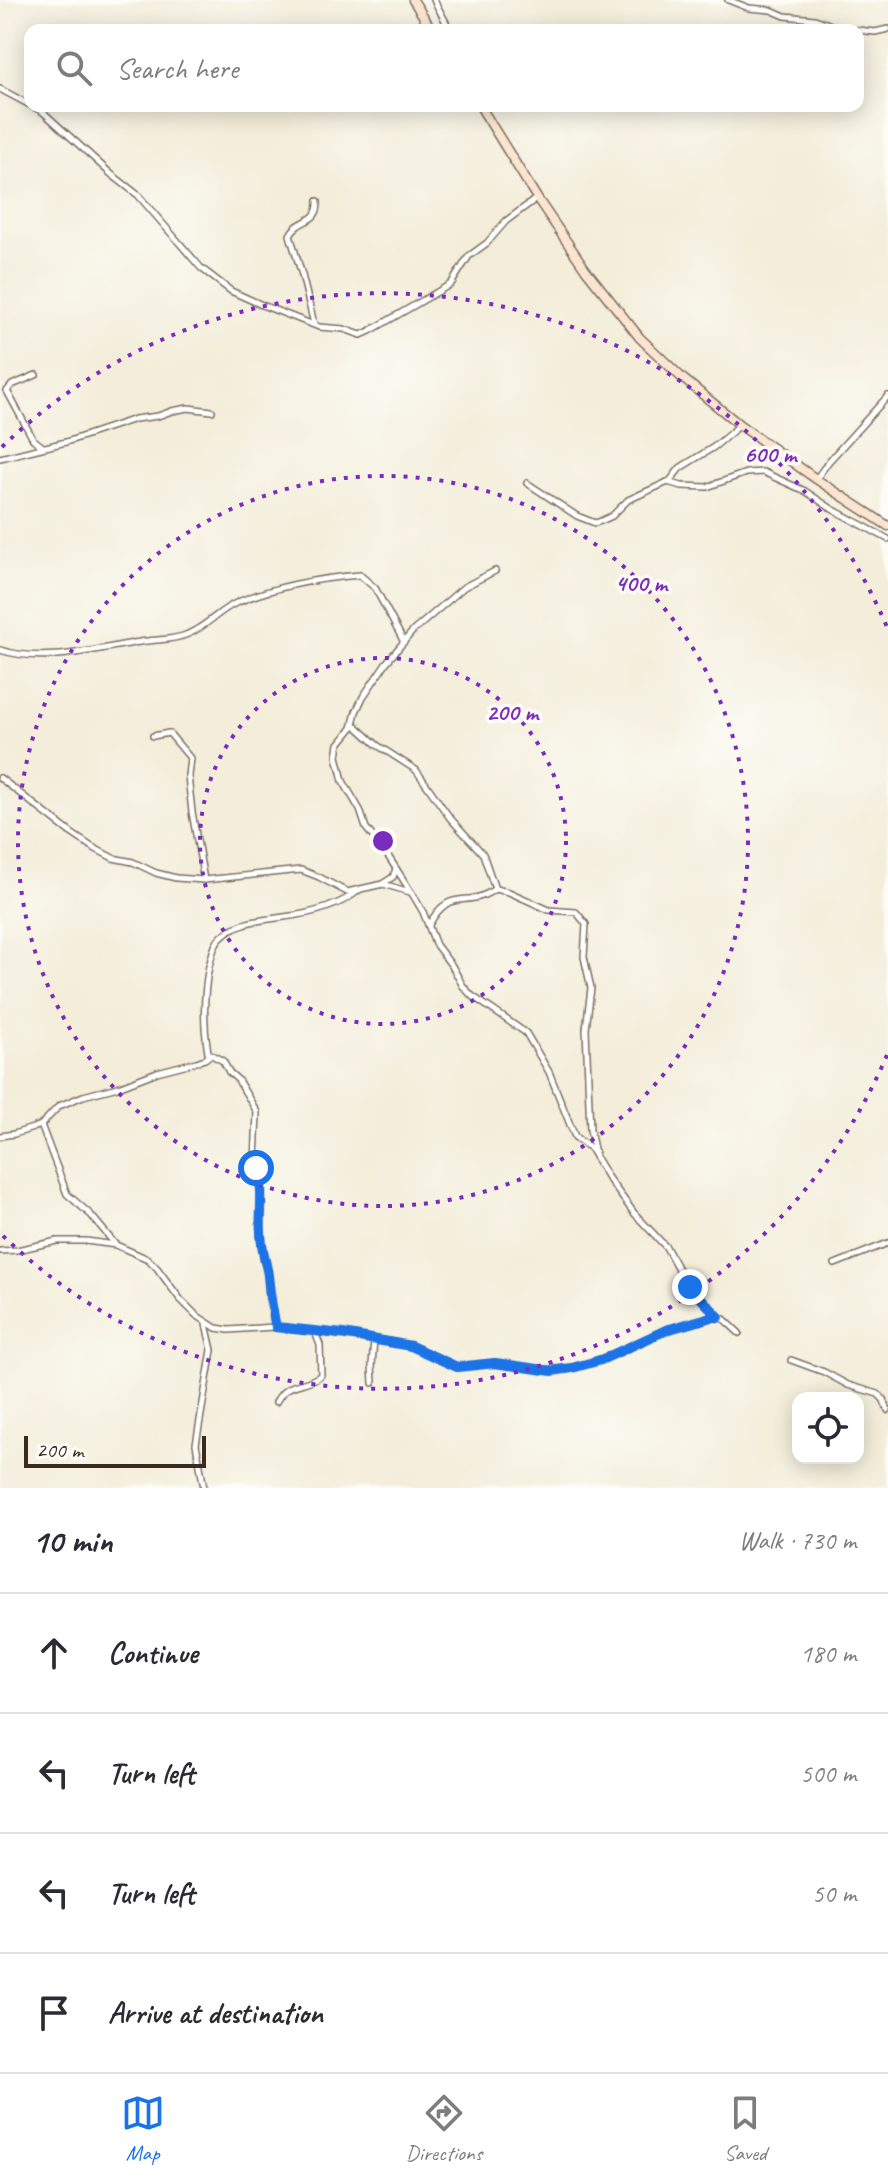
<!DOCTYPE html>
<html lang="en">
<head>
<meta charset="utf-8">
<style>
	:root { --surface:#fff; --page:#f7f7f7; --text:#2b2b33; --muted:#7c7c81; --line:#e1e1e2; --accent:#1a73e8 }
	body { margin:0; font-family:Caveat,sans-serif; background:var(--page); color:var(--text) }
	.controls { position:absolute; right:24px; bottom:24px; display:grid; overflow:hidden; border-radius:16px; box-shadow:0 4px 20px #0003 }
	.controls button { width:72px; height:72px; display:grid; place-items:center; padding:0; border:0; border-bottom:2px solid var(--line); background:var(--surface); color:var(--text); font:40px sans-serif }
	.scale { position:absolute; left:24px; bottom:20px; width:182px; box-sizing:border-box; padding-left:8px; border:4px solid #3b2a1e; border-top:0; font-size:22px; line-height:28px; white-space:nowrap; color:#3b2a1e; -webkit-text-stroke:6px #fdfcf7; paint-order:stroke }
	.stop { position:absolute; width:24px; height:24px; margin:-18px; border:6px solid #1a73e8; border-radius:50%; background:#fff }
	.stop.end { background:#1a73e8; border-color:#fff; box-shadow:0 2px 8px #0008 }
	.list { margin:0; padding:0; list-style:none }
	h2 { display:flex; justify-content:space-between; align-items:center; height:104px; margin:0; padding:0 32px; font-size:34px }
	h2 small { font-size:26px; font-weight:400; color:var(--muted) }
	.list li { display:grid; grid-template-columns:52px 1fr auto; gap:24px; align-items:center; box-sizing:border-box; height:120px; padding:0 32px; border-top:2px solid var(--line) }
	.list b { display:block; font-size:30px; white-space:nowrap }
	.list em { font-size:26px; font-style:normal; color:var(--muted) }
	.icon { flex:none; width:44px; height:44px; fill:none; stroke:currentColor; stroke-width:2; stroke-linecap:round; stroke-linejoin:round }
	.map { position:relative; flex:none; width:888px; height:1488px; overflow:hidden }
	.search { position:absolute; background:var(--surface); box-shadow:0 4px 20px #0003; left:24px; right:24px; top:24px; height:88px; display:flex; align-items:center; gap:20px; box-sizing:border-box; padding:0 28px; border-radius:16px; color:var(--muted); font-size:30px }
	.sheet { height:584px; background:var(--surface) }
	nav { display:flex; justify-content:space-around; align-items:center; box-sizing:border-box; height:112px; border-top:2px solid var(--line); background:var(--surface); font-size:22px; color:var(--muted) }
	nav a { display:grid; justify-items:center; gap:4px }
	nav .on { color:var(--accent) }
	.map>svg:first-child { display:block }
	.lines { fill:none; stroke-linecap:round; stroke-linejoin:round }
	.minor-casing { stroke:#7b6e5f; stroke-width:8 }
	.secondary-casing { stroke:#7b6e5f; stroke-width:11 }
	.minor { stroke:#fff; stroke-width:5 }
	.secondary { stroke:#fce5d0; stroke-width:8 }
	.route { stroke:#1a73e8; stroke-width:10 }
	.ring { fill:none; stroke:#7b2cbf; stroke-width:4; stroke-dasharray:4 8 }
	.centre { fill:#7b2cbf; stroke:#fdfcf7; stroke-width:4 }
	.ring-label { font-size:24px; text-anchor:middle; font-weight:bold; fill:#7b2cbf; stroke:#fdfcf7; stroke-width:7; stroke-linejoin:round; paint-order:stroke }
</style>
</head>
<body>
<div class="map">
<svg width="888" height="1488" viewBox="0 0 888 1488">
	<rect width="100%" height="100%" fill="#fdfcf7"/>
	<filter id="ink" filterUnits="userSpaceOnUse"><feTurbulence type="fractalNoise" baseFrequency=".0125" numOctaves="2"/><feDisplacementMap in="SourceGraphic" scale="16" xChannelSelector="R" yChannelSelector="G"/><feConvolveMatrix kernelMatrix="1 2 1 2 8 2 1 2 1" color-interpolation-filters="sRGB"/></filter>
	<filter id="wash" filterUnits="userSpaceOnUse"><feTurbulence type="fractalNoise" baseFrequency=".006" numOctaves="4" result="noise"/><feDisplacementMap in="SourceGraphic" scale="32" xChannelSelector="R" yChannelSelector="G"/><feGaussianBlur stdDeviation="1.8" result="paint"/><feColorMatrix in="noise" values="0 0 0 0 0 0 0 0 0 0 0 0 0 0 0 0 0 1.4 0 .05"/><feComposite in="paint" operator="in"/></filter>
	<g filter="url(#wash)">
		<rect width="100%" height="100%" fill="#f3edd9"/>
	</g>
	<g filter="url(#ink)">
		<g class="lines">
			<defs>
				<g id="minor">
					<path d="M434,0L450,30"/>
					<path d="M728,0L749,8L771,10L785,16L815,19L842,29L854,30"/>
					<path d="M858,30L875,32L888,29"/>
					<path d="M0,89L30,105"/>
					<path d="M32,106L43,112L111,174L138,195L201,268L231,291L262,305L319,327L344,329L361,335L370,331L451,284L469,256L487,243L506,221L537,198"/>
					<path d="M314,324L302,275L290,235C299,217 319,225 318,201"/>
					<path d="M36,375L12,385L7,391L33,439L43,447"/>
					<path d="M0,458L66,442L135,419L158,416L172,411L188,408L212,411"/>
					<path d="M816,479L829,461L888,396"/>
					<path d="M667,482L682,486L707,487L746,473L763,472L805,491L832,509L888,539"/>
					<path d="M527,483L577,516L595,523L601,521L612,516L628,500L670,481L680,468L714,447L740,425"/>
					<path d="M495,571L464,587L412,632L386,663L363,697L356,712L352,728L339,744L337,756L343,781L360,810L366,828L388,856L413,895L423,912L436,945L452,966L463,986L471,995L526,1033L549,1072L575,1137L590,1148L608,1178L634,1213L666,1247L685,1282L719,1317"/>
					<path d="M0,650C45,664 95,649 140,642C156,639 173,641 188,634C205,627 218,612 234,604C270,587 321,578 360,575L375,588L404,642"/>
					<path d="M354,724L377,745L416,770L450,818L483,854L495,889"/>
					<path d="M153,736L169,733L190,758L188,776L192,812L204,880"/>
					<path d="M0,778L71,833L92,847L113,858L133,862L156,873L176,878L204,880L301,870L319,877L347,892L383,884L410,892"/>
					<path d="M382,884L393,877L396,869"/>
					<path d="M429,925C450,885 466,910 495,889L509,892L549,910L576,912L586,924L584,957L591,988L586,1029L590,1130L595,1154"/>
					<path d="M41,1125L67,1194L91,1215L115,1244"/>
					<path d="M0,1136L14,1134L33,1128L41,1125L59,1106L83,1096L118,1087L157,1072L196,1062L205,1059L210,1055"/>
					<path d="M0,1251L17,1250L57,1241H86L116,1245L148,1259L157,1268L180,1299L196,1315L216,1328L229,1330L273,1327L357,1337L411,1346L457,1367L495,1363L544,1370L572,1368L610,1356L666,1330L716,1317L724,1319L739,1333"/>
					<path d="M835,1264L888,1243"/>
					<path d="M276,1327L269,1299L268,1272L264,1262L261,1234L262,1188L255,1162L257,1112L238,1080L229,1072L223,1061L208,1053C203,1023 203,996 209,966C212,957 213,945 220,938C236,921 263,920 284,917C309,914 339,907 359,890"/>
					<path d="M791,1360L824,1372L848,1385L878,1394L883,1399L888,1410"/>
					<path d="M373,1383L372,1365L374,1340"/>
					<path d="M276,1402C288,1379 305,1388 321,1375L320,1345L315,1332"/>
					<path d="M204,1488L196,1444L212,1350L206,1324"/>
				</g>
				<g id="secondary">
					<path d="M413,0L432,30"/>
					<path d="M480,106L537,198L586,270L640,338L681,377L740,425L816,479L888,526"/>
				</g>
			</defs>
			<!-- minor casing -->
			<use href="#minor" class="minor-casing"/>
			<!-- secondary casing -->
			<use href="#secondary" class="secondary-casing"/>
			<!-- minor -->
			<use href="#minor" class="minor"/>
			<!-- secondary -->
			<use href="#secondary" class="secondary"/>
		</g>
	</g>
	<g class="lines" filter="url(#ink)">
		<!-- route -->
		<path class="route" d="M256,1168C265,1192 259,1207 261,1232C261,1247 266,1261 268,1276C270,1294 272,1310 276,1327L343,1334L411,1346L457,1367L495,1363L552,1371L572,1368L601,1360L666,1330L711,1317H719L690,1287"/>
	</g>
	<!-- distance rings -->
	<g class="ring">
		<circle cx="383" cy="841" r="183"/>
		<circle cx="383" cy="841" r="365"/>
		<path d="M887 1055A548 548 0 0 1 2 1235M2 447A548 548 0 0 1 887 627"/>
	</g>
	<circle cx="383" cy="841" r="12" class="centre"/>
	<g class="ring-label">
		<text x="770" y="462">600 m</text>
		<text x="641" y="591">400 m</text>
		<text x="512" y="720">200 m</text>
	</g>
</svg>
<div class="controls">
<button><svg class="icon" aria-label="locate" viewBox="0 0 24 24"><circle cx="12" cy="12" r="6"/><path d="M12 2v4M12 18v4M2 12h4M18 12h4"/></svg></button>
</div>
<div class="scale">200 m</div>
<div class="stop" style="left:256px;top:1168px"></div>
<div class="stop end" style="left:690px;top:1287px"></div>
<div class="search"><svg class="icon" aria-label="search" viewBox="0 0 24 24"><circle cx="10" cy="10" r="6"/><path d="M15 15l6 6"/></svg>Search here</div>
</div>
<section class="sheet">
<h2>10 min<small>Walk · 730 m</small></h2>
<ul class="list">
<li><svg class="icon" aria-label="ahead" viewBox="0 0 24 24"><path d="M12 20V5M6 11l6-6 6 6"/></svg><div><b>Continue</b></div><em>180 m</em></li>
<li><svg class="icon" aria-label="left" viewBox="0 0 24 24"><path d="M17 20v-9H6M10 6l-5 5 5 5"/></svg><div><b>Turn left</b></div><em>500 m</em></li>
<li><svg class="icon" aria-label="left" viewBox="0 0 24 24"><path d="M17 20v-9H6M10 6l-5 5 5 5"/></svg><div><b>Turn left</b></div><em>50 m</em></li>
<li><svg class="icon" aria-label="arrive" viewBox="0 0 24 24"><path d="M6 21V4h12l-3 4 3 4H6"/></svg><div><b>Arrive at destination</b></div></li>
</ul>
</section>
<nav>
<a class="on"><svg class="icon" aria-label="map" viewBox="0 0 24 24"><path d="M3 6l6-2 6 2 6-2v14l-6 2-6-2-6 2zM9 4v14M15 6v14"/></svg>Map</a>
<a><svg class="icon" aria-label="directions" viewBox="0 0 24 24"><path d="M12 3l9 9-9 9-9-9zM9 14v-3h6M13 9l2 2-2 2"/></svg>Directions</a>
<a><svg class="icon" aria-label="saved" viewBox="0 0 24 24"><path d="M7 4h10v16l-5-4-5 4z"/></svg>Saved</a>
</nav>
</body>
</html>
